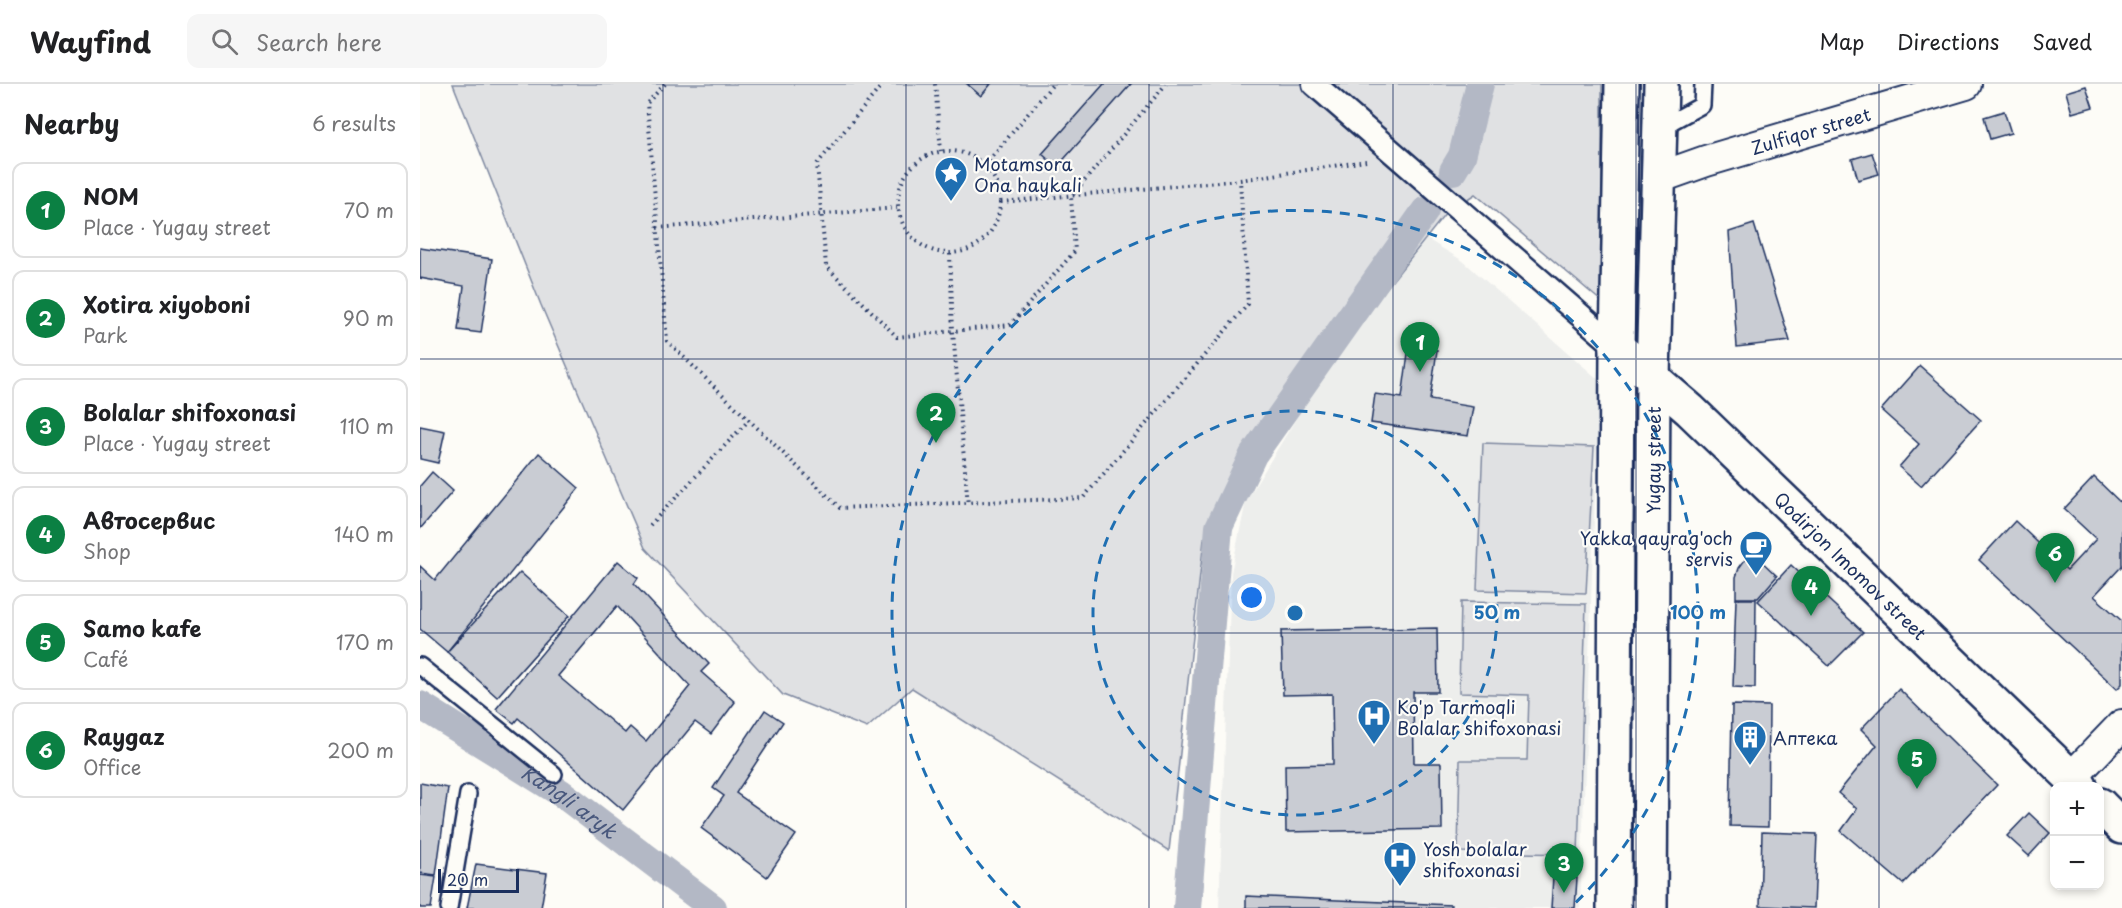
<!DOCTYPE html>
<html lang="en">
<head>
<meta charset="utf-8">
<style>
	:root { --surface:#fff; --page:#f6f6f6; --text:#202124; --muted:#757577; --line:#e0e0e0; --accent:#0b8043 }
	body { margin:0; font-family:"Playpen Sans",sans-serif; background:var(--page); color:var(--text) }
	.controls { position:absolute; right:18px; bottom:18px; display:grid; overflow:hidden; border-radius:12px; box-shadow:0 3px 9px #0003 }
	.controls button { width:54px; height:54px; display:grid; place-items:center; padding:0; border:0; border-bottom:2px solid var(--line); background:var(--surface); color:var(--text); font:30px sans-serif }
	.scale { position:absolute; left:18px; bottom:15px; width:81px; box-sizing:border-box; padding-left:6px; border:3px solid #1b2f5e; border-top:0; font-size:16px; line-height:21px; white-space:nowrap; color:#1b2f5e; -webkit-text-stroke:4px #fdfcf7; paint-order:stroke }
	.you { position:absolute; left:832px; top:514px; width:21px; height:21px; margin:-15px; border:4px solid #fff; border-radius:50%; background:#1a73e8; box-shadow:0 0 0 9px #1a73e833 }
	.badge { display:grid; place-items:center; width:39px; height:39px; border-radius:50%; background:var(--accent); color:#fff; font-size:20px; font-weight:700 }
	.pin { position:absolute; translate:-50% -50px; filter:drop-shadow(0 2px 3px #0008) }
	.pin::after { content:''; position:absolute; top:32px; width:21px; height:18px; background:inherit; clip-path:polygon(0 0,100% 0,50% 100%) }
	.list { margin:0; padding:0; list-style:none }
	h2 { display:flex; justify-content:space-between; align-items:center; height:78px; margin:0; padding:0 24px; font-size:26px }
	h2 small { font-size:20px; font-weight:400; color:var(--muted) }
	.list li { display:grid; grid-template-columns:39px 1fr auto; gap:18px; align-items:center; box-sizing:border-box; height:96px; margin:0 12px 12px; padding:0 12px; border:2px solid var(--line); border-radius:12px }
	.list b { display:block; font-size:22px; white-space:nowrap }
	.list p { margin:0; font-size:20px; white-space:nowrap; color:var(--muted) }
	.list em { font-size:20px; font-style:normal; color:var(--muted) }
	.icon { flex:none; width:33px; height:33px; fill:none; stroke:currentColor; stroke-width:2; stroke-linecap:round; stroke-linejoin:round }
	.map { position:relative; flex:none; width:1702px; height:824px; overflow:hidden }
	header { display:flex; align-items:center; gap:36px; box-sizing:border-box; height:84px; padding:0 30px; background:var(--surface); border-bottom:2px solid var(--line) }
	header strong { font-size:28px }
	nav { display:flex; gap:33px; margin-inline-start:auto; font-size:21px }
	.search { width:420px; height:54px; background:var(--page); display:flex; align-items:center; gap:15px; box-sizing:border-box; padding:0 21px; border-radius:12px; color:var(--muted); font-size:22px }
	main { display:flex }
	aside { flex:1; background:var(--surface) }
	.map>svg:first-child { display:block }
	.built { fill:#edeeec }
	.green { fill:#e0e1e3; stroke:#7e88a0; stroke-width:1.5 }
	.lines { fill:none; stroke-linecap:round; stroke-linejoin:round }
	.canal { stroke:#b3b8c5; stroke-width:28 }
	.building { fill:#c9ccd3; stroke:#1b2f5e; stroke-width:1.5; fill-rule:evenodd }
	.service-casing { stroke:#1b2f5e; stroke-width:20 }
	.pedestrian-casing { stroke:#1b2f5e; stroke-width:27 }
	.minor-casing { stroke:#1b2f5e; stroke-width:34 }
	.tertiary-casing { stroke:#1b2f5e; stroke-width:38 }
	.secondary-casing { stroke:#1b2f5e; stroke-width:38 }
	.path { stroke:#1b2f5e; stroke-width:4; stroke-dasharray:1.5 4.5; stroke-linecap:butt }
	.service { stroke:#fdfcf7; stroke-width:15 }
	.pedestrian { stroke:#fdfcf7; stroke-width:22 }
	.minor { stroke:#fdfcf7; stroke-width:30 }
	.tertiary { stroke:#fdfcf7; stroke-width:33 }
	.secondary { stroke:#fdfcf7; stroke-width:33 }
	.grid { fill:none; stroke:#1b2f5e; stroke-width:1.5; stroke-opacity:0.55 }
	.ring { fill:none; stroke:#1f6fb2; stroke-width:3; stroke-dasharray:10 8 }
	.labels { text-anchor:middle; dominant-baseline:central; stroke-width:4.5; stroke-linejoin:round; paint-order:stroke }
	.street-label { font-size:18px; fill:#1b2f5e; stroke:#fdfcf7 }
	.poi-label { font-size:18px; fill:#1b2f5e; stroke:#fdfcf7; text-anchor:start }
	.water-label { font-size:20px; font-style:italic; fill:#49587d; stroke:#fdfcf7 }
	.centre { fill:#1f6fb2; stroke:#fdfcf7; stroke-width:3 }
	.ring-label { font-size:18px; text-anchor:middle; font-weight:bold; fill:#1f6fb2; stroke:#fdfcf7; stroke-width:4.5; stroke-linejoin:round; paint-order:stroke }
</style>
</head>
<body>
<header>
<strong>Wayfind</strong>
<div class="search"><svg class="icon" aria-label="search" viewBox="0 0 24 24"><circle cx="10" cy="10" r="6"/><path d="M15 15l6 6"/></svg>Search here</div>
<nav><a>Map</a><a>Directions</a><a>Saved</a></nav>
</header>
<main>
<aside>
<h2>Nearby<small>6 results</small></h2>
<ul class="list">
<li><span class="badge">1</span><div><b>NOM</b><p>Place · Yugay street</p></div><em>70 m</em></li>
<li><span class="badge">2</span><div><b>Xotira xiyoboni</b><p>Park</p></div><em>90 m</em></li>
<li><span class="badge">3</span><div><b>Bolalar shifoxonasi</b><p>Place · Yugay street</p></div><em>110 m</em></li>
<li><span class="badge">4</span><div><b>Автосервис</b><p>Shop</p></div><em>140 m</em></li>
<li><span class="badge">5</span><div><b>Samo kafe</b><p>Café</p></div><em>170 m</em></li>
<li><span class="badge">6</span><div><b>Raygaz</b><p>Office</p></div><em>200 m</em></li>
</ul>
</aside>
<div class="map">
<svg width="1702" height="824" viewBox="0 0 1702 824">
	<rect width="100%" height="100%" fill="#fdfcf7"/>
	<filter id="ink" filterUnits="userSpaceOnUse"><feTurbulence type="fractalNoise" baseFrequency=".0167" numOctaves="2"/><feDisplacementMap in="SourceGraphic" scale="12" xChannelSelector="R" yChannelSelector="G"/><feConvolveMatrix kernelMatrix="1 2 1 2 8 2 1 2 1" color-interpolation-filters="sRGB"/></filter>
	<g filter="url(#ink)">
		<!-- built -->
		<path class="built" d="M1007,155L1043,177L1179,296L1160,824H799L811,489L826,417L919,264Z"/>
		<!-- green -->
		<g class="green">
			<path d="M33,0H1182V218L1055,110L1026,129L919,264L784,455L749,767L492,604L447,644L363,611L225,464L121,221Z"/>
			<path d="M1063,359L1174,363L1166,509L1057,506Z"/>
			<path d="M1041,518L1166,520L1158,770L1038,768L1040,676H1107L1109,611L1039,609Z"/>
		</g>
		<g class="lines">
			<!-- canal -->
			<g class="canal">
				<path d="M1033,87L1042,72L1060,0"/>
				<path id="s1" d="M0,621L141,709L293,824"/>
				<path d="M767,824L799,443L833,371L1005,127"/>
			</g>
		</g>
		<!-- building -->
		<g class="building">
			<path d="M547,0H571L561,12Z"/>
			<path d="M684,0H711L637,83L622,70Z"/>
			<path d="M1666,2L1673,23L1652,29L1646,8Z"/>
			<path d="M1584,27L1591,49L1570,55L1564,33Z"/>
			<path d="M1452,69L1459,90L1438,96L1432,75Z"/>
			<path d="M1334,140L1370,257L1317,263L1309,148Z"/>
			<path d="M0,164L72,175L61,249L38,246L44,202L0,194Z"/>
			<path d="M989,262L1017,266L1010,316L1053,323L1048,352L951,339L955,310L982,314Z"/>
			<path d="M1500,282L1561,336L1501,402L1479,383L1499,360L1461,326Z"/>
			<path d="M0,342L25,347L18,379L0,375Z"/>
			<path d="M119,369L159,404L27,568L0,545V482L15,496Z"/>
			<path d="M12,388L33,407L0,445V402Z"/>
			<path d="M1674,393L1702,420V482L1674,512L1702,537V600L1697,605L1559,476L1595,437L1647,486L1676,455L1644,425Z"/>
			<path d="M1335,471L1357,492L1338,514H1316V493L1319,484L1324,477Z"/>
			<path d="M198,477L218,494L214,500L289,580L281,588L315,618L291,650L275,638L203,726L98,634L94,639L76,625ZM197,522L270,602L226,657L210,643L205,649L138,592Z"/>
			<path d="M1371,481L1443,548L1409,582L1338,517Z"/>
			<path d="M100,488L149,532L77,613L27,568Z"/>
			<path d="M1316,515H1336L1335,604L1313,603Z"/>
			<path d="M1017,544L1018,608H993L994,679H1021L1022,745L866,748L865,681L913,680L912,610L863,611L861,547Z"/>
			<path d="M1479,605L1577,701L1483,800L1421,747L1437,725L1418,709L1457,661L1441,645Z"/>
			<path d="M1312,621L1349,622L1348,743L1310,742Z"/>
			<path d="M345,626L363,638L316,709L376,751L347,793L281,744L304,712L293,704Z"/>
			<path d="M0,699L28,704L16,791L0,789Z"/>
			<path d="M1609,729L1630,749L1609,772L1587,752Z"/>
			<path d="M1342,748L1397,750L1394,824L1340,822Z"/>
			<path d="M56,780L127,789L121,824H47Z"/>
			<path d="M0,791L16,793L11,824H0Z"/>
			<path d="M1133,793L1157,794L1155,824H1131Z"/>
			<path d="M826,812L1031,821V824H826Z"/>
		</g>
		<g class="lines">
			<defs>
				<g id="service">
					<path d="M1240,44L1282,21L1283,0"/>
					<path d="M0,582L134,690"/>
					<path d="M29,824L48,710"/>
				</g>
				<path id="pedestrian" d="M894,0L1197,263"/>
				<g id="minor">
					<path id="s2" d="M1238,94L1286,77L1546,0"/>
					<path d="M1651,694L1702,641"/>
				</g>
				<g id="tertiary">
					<path id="s3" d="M1197,263L1270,326L1660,702"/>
					<path d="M1680,721L1702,743"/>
				</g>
				<g id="secondary">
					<path d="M1194,824L1197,263L1202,0"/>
					<path id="s4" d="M1230,824L1233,293L1241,0"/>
				</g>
			</defs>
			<!-- service casing -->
			<use href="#service" class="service-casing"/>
			<!-- pedestrian casing -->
			<use href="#pedestrian" class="pedestrian-casing"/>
			<!-- minor casing -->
			<use href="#minor" class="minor-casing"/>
			<!-- tertiary casing -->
			<use href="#tertiary" class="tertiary-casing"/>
			<!-- secondary casing -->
			<use href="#secondary" class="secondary-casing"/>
			<!-- path -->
			<g class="path">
				<path d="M245,0L227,19L247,257L420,424L663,414L828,220L820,96"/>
				<path d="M463,0L397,80L406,182L477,253L590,241L655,167L651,113L746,0"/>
				<path d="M515,0L521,67"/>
				<circle cx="529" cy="118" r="51"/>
				<path d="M565,81L633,0"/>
				<path d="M581,118L820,96L946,77"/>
				<path d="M237,144L477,124"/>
				<path d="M530,170L533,248L548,421"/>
				<path d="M230,441L329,336"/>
			</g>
			<!-- service -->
			<use href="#service" class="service"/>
			<!-- pedestrian -->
			<use href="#pedestrian" class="pedestrian"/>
			<!-- minor -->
			<use href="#minor" class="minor"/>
			<!-- tertiary -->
			<use href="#tertiary" class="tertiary"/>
			<!-- secondary -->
			<use href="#secondary" class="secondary"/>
		</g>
	</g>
	<!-- grid -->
	<path class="grid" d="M243,0V824M486,0V824M729,0V824M973,0V824M1216,0V824M1459,0V824M0,275H1702M0,549H1702"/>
	<!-- distance rings -->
	<g class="ring">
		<circle cx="875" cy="529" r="202"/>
		<path d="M600 824A403 403 0 1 1 1150 824"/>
	</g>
	<!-- icons -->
	<defs>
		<symbol id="sight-pin" viewBox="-11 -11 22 30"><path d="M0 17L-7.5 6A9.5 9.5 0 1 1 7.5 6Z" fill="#1f6fb2" stroke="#fdfcf7"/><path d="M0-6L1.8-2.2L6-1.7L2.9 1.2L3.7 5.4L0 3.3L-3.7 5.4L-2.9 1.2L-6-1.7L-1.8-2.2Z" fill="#fff"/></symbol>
		<symbol id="cafe-pin" viewBox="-11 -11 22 30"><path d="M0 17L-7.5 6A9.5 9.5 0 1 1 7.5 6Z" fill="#1f6fb2" stroke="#fdfcf7"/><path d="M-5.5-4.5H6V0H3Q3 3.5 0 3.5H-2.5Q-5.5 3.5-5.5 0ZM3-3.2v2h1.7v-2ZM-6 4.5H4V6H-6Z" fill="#fff"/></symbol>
		<symbol id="hospital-pin" viewBox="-11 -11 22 30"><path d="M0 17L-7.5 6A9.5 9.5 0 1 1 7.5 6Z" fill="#1f6fb2" stroke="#fdfcf7"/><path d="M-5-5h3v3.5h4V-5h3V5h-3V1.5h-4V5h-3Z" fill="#fff"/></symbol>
		<symbol id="building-pin" viewBox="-11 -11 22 30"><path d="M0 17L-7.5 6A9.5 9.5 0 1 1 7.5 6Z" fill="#1f6fb2" stroke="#fdfcf7"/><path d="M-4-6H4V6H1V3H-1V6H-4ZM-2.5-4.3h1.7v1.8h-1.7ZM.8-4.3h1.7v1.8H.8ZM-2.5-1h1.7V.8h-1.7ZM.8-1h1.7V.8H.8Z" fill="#fff"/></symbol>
	</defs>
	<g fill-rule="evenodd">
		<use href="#sight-pin" x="512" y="70" width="38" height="52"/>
		<use href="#cafe-pin" x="1317" y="444" width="38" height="52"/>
		<use href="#hospital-pin" x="935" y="613" width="38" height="52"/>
		<use href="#building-pin" x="1311" y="634" width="38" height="52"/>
		<use href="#hospital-pin" x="961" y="755" width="38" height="52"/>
	</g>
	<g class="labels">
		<!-- street labels -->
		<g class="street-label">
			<text stroke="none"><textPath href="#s2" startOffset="160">Zulfiqor street</textPath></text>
			<text stroke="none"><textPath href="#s4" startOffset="448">Yugay street</textPath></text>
			<text stroke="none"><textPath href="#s3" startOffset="320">Qodirjon Imomov street</textPath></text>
		</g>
		<!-- poi labels -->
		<g class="poi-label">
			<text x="554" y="79">Motamsora<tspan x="554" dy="21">Ona haykali</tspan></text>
			<text x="1313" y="453" text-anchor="end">Yakka qayrag'och<tspan x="1313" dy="21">servis</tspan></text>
			<text x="977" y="622">Ko'p Tarmoqli<tspan x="977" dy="21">Bolalar shifoxonasi</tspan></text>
			<text x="1353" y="653">Аптека</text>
			<text x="1003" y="764">Yosh bolalar<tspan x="1003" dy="21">shifoxonasi</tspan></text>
		</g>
		<!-- water labels -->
		<g class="water-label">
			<text stroke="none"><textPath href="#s1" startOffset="178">Kangli aryk</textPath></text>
		</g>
	</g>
	<circle cx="875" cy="529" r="9" class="centre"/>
	<g class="ring-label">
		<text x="1077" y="535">50 m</text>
		<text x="1278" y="535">100 m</text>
	</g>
</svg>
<div class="controls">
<button>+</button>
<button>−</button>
</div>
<div class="scale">20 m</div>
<div class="you"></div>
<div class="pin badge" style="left:1000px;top:288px">1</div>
<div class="pin badge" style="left:516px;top:359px">2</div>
<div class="pin badge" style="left:1144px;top:809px">3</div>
<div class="pin badge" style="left:1391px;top:532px">4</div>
<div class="pin badge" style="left:1497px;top:705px">5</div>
<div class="pin badge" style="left:1635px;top:499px">6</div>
</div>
</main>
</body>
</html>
